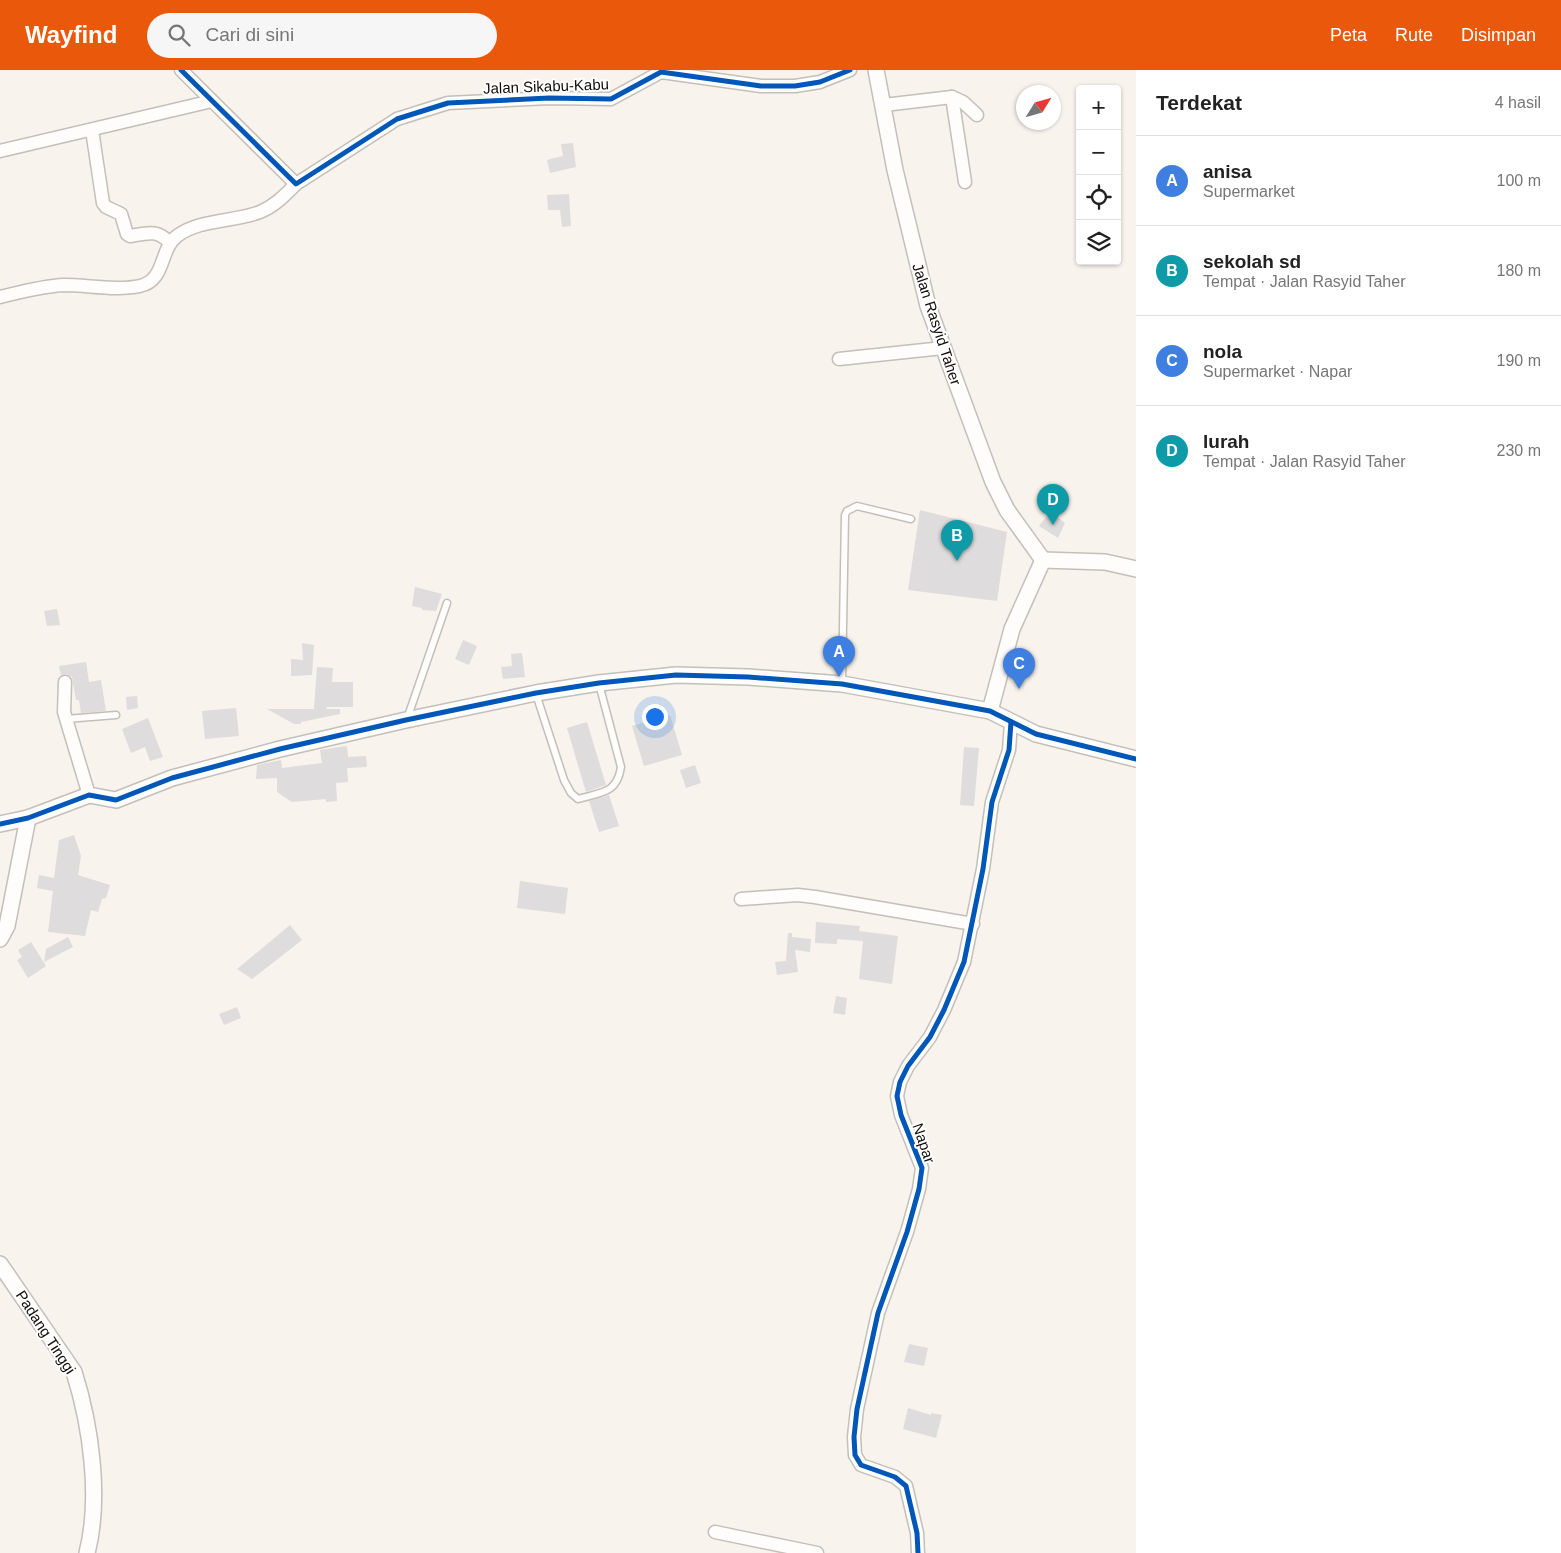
<!DOCTYPE html>
<html lang="id">
<head>
<meta charset="utf-8">
<style>
	:root { --surface:#fff; --page:#f6f6f6; --text:#222; --muted:#767676; --line:#e0e0e0; --accent:#ea580c }
	body { margin:0; font-family:Arial,sans-serif; background:var(--page); color:var(--text) }
	.controls { position:absolute; right:15px; top:15px; display:grid; overflow:hidden; border-radius:5px; box-shadow:0 1px 4px #0004 }
	.controls button { width:45px; height:45px; display:grid; place-items:center; padding:0; border:0; border-bottom:1px solid var(--line); background:var(--surface); color:var(--text); font:25px sans-serif }
	.compass { position:absolute; left:1016px; top:15px; width:45px; height:45px; border-radius:50%; background:var(--surface); box-shadow:0 1px 4px #0004; rotate:53deg }
	.you { position:absolute; left:654px; top:646px; width:18px; height:18px; margin:-12px; border:4px solid #fff; border-radius:50%; background:#1a73e8; box-shadow:0 0 0 8px #1a73e833 }
	.badge { display:grid; place-items:center; width:32px; height:32px; border-radius:50%; background:var(--accent); color:#fff; font-size:16px; font-weight:700 }
	.pin { position:absolute; translate:-50% -41px; filter:drop-shadow(0 1px 2px #0008) }
	.pin::after { content:''; position:absolute; top:26px; width:18px; height:15px; background:inherit; clip-path:polygon(0 0,100% 0,50% 100%) }
	.list { margin:0; padding:0; list-style:none }
	h2 { display:flex; justify-content:space-between; align-items:center; height:65px; margin:0; padding:0 20px; font-size:21px }
	h2 small { font-size:16px; font-weight:400; color:var(--muted) }
	.list li { display:grid; grid-template-columns:32px 1fr auto; gap:15px; align-items:center; box-sizing:border-box; height:90px; padding:0 20px; border-top:1px solid var(--line) }
	.list b { display:block; font-size:19px; white-space:nowrap }
	.list p { margin:0; font-size:16px; white-space:nowrap; color:var(--muted) }
	.list em { font-size:16px; font-style:normal; color:var(--muted) }
	.icon { flex:none; width:28px; height:28px; fill:none; stroke:currentColor; stroke-width:2; stroke-linecap:round; stroke-linejoin:round }
	.map { position:relative; flex:none; width:1136px; height:1483px; overflow:hidden }
	header { display:flex; align-items:center; gap:30px; box-sizing:border-box; height:70px; padding:0 25px; background:var(--accent); color:#fff }
	header strong { font-size:24px }
	nav { display:flex; gap:28px; margin-inline-start:auto; font-size:18px }
	.search { width:350px; height:45px; background:var(--page); display:flex; align-items:center; gap:12px; box-sizing:border-box; padding:0 18px; border-radius:28px; color:var(--muted); font-size:19px }
	main { display:flex }
	aside { flex:1; background:var(--surface) }
	.map>svg:first-child { display:block }
	.building { fill:#dedcdc }
	.lines { fill:none; stroke-linecap:round; stroke-linejoin:round }
	.service-casing { stroke:#c3bfb9; stroke-width:9 }
	.minor-casing { stroke:#c3bfb9; stroke-width:15 }
	.tertiary-casing { stroke:#c3bfb9; stroke-width:18 }
	.service { stroke:#fefdfc; stroke-width:6 }
	.minor { stroke:#fefdfc; stroke-width:12 }
	.tertiary { stroke:#fefdfc; stroke-width:15 }
	.cycleway-casing { stroke:#fff; stroke-width:8 }
	.cycleway { stroke:#0057b8; stroke-width:5 }
	.labels { text-anchor:middle; dominant-baseline:central; stroke-width:4; stroke-linejoin:round; paint-order:stroke }
	.street-label { font-size:15px; fill:#120f0b; stroke:#fff }
</style>
</head>
<body>
<header>
<strong>Wayfind</strong>
<div class="search"><svg class="icon" aria-label="search" viewBox="0 0 24 24"><circle cx="10" cy="10" r="6"/><path d="M15 15l6 6"/></svg>Cari di sini</div>
<nav><a>Peta</a><a>Rute</a><a>Disimpan</a></nav>
</header>
<main>
<div class="map">
<svg width="1136" height="1483" viewBox="0 0 1136 1483">
	<rect width="100%" height="100%" fill="#f8f3ec"/>
	<!-- building -->
	<g class="building">
		<path d="M573,73L576,97L550,103L547,90L563,86L561,74Z"/>
		<path d="M569,124L571,156L562,157L560,140H548L547,125Z"/>
		<path d="M920,440L1007,462L997,531L908,520Z"/>
		<path d="M1050,442L1065,453L1058,468L1039,456Z"/>
		<path d="M415,517L442,524L436,541L422,540V538L412,536Z"/>
		<path d="M57,539L60,555L47,556L44,541Z"/>
		<path d="M463,570L477,576L469,595L455,589Z"/>
		<path d="M302,573L314,575L312,605L291,606V589L303,590Z"/>
		<path d="M522,583L525,607L503,609L501,597L512,596L511,584Z"/>
		<path d="M86,592L89,612L101,610L106,641L81,643L79,630H76L72,607L66,604L61,605L59,596Z"/>
		<path d="M317,597L333,598L332,612H353V637H326L327,639H340V644L301,652V654H294L267,639H314Z"/>
		<path d="M137,626L138,638L127,640L126,627Z"/>
		<path d="M236,638L239,666L205,669L202,641Z"/>
		<path d="M670,645L682,685L644,696L632,656Z"/>
		<path d="M148,648L163,687L150,691L145,677L131,683L122,659Z"/>
		<path d="M587,652L606,715L586,722L567,658Z"/>
		<path d="M347,676L348,687L366,686L367,697L347,698L348,712L336,713L337,731L326,732V729L292,732L277,722V708L256,709L257,695L281,690L282,698L322,693L320,680Z"/>
		<path d="M964,677L979,678L974,736L960,735Z"/>
		<path d="M695,695L701,713L686,718L680,700Z"/>
		<path d="M609,725L619,756L599,762L589,731Z"/>
		<path d="M74,765L81,786L78,805L110,815L106,828L102,829L98,842L91,840L85,866L48,862L53,821L37,818L39,805L54,808L59,770Z"/>
		<path d="M520,811L568,818L565,844L517,838Z"/>
		<path d="M816,852L860,856L859,861L898,866L892,914L859,909L863,871L837,869V874L815,873Z"/>
		<path d="M290,855L302,870L252,909L237,899Z"/>
		<path d="M788,863H792V867L811,869L810,882L795,880L798,902L777,905L775,892L786,891Z"/>
		<path d="M68,867L73,877L44,892L46,879Z"/>
		<path d="M31,872L46,896L28,908L17,890L22,887L18,880Z"/>
		<path d="M836,926L847,928L845,945L833,943Z"/>
		<path d="M237,937L241,948L224,955L219,944Z"/>
		<path d="M909,1274L928,1278L924,1296L904,1292Z"/>
		<path d="M908,1338L931,1345V1343L942,1345L936,1368L903,1359Z"/>
	</g>
	<g class="lines">
		<defs>
			<g id="service">
				<path d="M842,613L845,445L847,441L857,436L911,449"/>
				<path d="M536,624L564,710L571,723L578,729C601,722 617,724 621,697L599,614"/>
				<path d="M66,649L116,645"/>
				<path d="M407,649L447,533"/>
			</g>
			<g id="minor">
				<path d="M181,0L296,114L397,49L448,33L549,28L611,29L661,2L761,16H795L820,12L850,0"/>
				<path d="M952,27L965,112"/>
				<path d="M884,35L952,27L963,32L977,45"/>
				<path d="M92,60L103,133L106,137L121,144L127,164L130,166C148,163 157,159 170,173"/>
				<path d="M0,81L212,31"/>
				<path d="M0,227C21,222 42,216 64,215C88,215 116,221 140,216C166,210 159,180 177,166C199,149 234,152 260,142C275,136 285,125 296,114"/>
				<path d="M839,289L943,278"/>
				<path d="M65,612L64,642L89,725"/>
				<path d="M741,829L798,825L815,827L973,854"/>
				<path d="M715,1462L817,1483"/>
				<path d="M918,1483L917,1463L906,1416L895,1407L861,1395L855,1385L854,1367L857,1339L878,1243L907,1162L919,1119L922,1098L901,1045L897,1026L900,1012L908,996L930,967L944,940L964,892L983,799L992,732L1009,680L1011,652"/>
			</g>
			<g id="tertiary">
				<path d="M876,0L895,100L928,236L993,412L1007,440L1043,490"/>
				<path d="M1043,490L1105,492L1136,499"/>
				<path d="M990,641L1012,559L1043,490"/>
				<path d="M0,754L28,748L89,725L116,730L172,708L280,679L406,650L536,623L599,613L676,605L748,607L842,614L908,626L990,641L1036,664L1136,689"/>
				<path d="M0,869L7,856L28,748"/>
				<path d="M0,1194L74,1302C91,1356 101,1428 87,1483"/>
			</g>
		</defs>
		<!-- service casing -->
		<use href="#service" class="service-casing"/>
		<!-- minor casing -->
		<use href="#minor" class="minor-casing"/>
		<!-- tertiary casing -->
		<use href="#tertiary" class="tertiary-casing"/>
		<!-- service -->
		<use href="#service" class="service"/>
		<!-- minor -->
		<use href="#minor" class="minor"/>
		<!-- tertiary -->
		<use href="#tertiary" class="tertiary"/>
		<defs>
			<g id="cycleway">
				<path d="M181,0L296,114L397,49L448,33L549,28L611,29L661,2L761,16H795L820,12L850,0"/>
				<path d="M0,754L28,748L89,725L116,730L172,708L280,679L406,650L536,623L599,613L676,605L748,607L842,614L908,626L990,641L1036,664L1136,689"/>
				<path d="M918,1483L917,1463L906,1416L895,1407L861,1395L855,1385L854,1367L857,1339L878,1243L907,1162L919,1119L922,1098L901,1045L897,1026L900,1012L908,996L930,967L944,940L964,892L983,799L992,732L1009,680L1011,652"/>
			</g>
		</defs>
		<!-- cycleway casing -->
		<use href="#cycleway" class="cycleway-casing"/>
		<!-- cycleway -->
		<use href="#cycleway" class="cycleway"/>
	</g>
	<g class="labels">
		<!-- street labels -->
		<g class="street-label">
			<text transform="translate(546 16) rotate(-2)">Jalan Sikabu-Kabu</text>
			<text transform="translate(937 254) rotate(72)">Jalan Rasyid Taher</text>
			<text transform="translate(924 1073) rotate(71)">Napar</text>
			<text transform="translate(46 1262) rotate(57)">Padang Tinggi</text>
		</g>
	</g>
</svg>
<div class="controls">
<button>+</button>
<button>−</button>
<button><svg class="icon" aria-label="locate" viewBox="0 0 24 24"><circle cx="12" cy="12" r="6"/><path d="M12 2v4M12 18v4M2 12h4M18 12h4"/></svg></button>
<button><svg class="icon" aria-label="layers" viewBox="0 0 24 24"><path d="M12 4l9 5-9 5-9-5zM3 14l9 5 9-5"/></svg></button>
</div>
<svg class="compass" viewBox="-18 -18 36 36"><path d="M0-13l5 13h-10z" fill="#e53935"/><path d="M0 13l5-13h-10z" fill="#767676"/></svg>
<div class="you"></div>
<div class="pin badge" style="left:839px;top:607px;background:#3f7fe0">A</div>
<div class="pin badge" style="left:957px;top:491px;background:#0f9aa8">B</div>
<div class="pin badge" style="left:1019px;top:619px;background:#3f7fe0">C</div>
<div class="pin badge" style="left:1053px;top:455px;background:#0f9aa8">D</div>
</div>
<aside>
<h2>Terdekat<small>4 hasil</small></h2>
<ul class="list">
<li><span class="badge" style="background:#3f7fe0">A</span><div><b>anisa</b><p>Supermarket</p></div><em>100 m</em></li>
<li><span class="badge" style="background:#0f9aa8">B</span><div><b>sekolah sd</b><p>Tempat · Jalan Rasyid Taher</p></div><em>180 m</em></li>
<li><span class="badge" style="background:#3f7fe0">C</span><div><b>nola</b><p>Supermarket · Napar</p></div><em>190 m</em></li>
<li><span class="badge" style="background:#0f9aa8">D</span><div><b>lurah</b><p>Tempat · Jalan Rasyid Taher</p></div><em>230 m</em></li>
</ul>
</aside>
</main>
</body>
</html>
